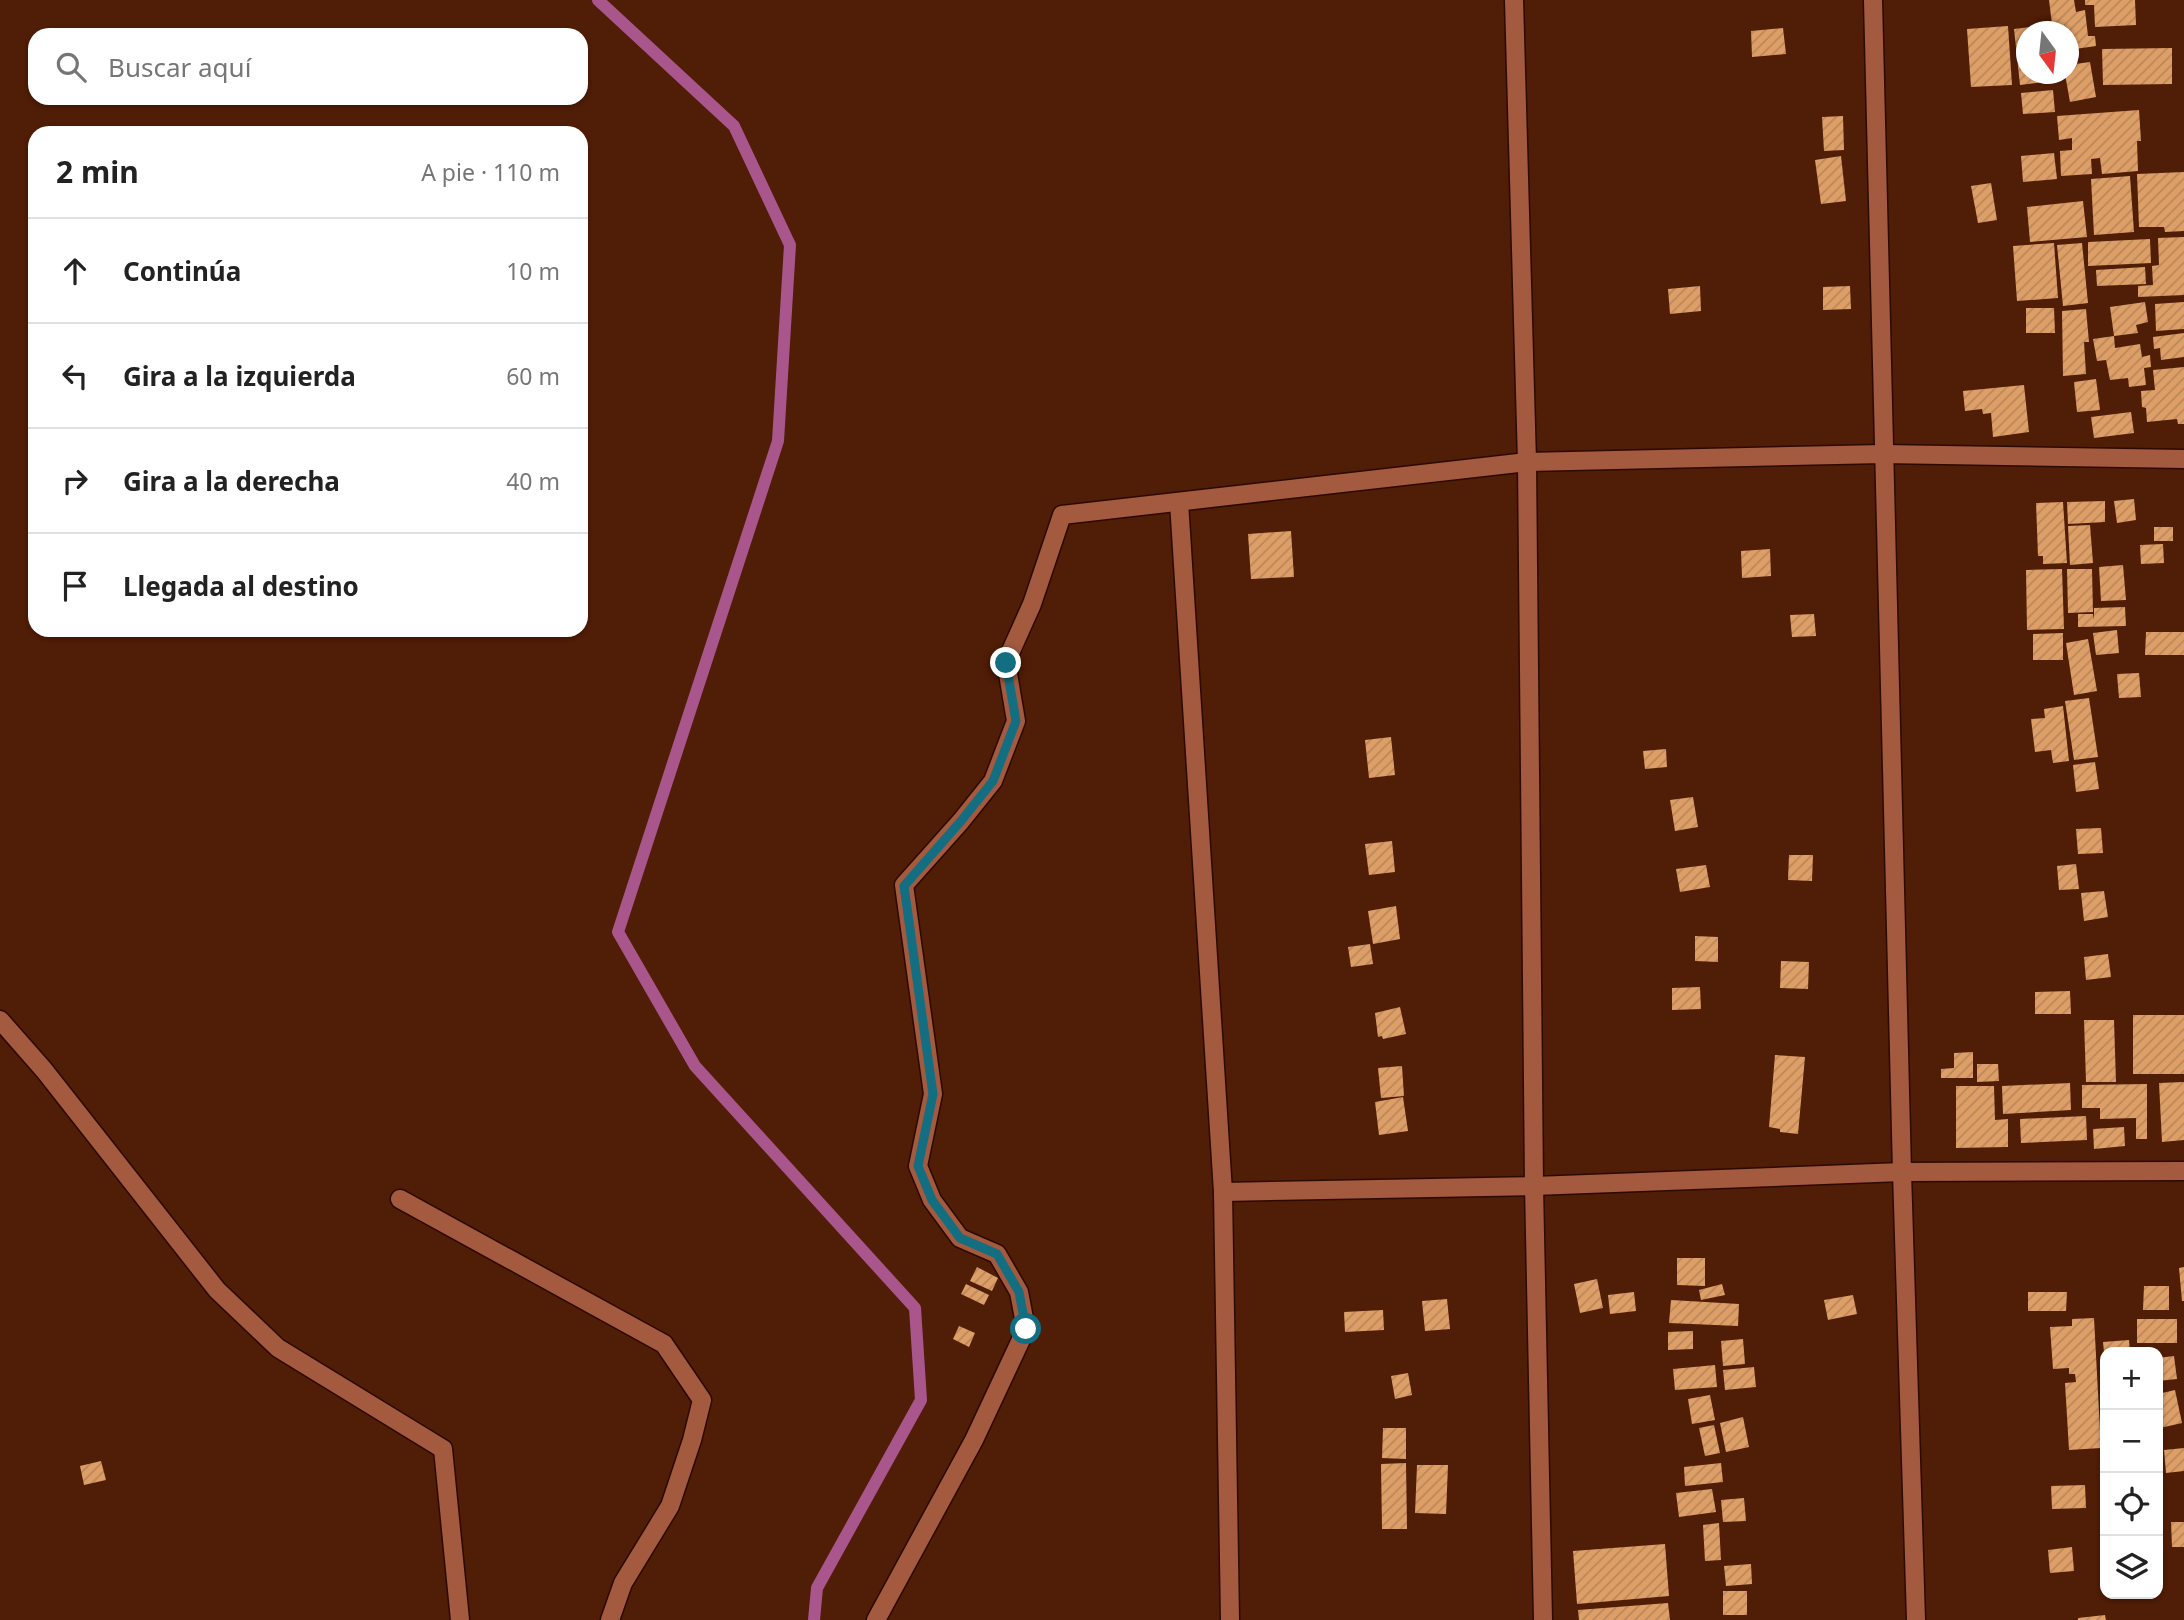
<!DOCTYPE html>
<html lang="es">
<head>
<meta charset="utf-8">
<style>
	:root { --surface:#fff; --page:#f6f6f6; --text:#222; --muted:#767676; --line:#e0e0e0 }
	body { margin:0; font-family:"Noto Sans",sans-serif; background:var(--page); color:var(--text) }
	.controls { position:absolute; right:21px; bottom:21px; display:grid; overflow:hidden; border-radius:14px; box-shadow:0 2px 5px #0004 }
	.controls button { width:63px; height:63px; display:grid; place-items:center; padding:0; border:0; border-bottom:2px solid var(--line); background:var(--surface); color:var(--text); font:35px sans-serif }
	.compass { position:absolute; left:2016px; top:21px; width:63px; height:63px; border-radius:50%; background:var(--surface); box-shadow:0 2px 5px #0004; rotate:165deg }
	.stop { position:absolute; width:21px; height:21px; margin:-16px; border:5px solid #136e82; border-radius:50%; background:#fff }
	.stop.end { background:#136e82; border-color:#fff; box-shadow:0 2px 7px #0008 }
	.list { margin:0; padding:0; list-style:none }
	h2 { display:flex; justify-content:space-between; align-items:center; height:91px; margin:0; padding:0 28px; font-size:30px }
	h2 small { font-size:23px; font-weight:400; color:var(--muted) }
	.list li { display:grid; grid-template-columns:46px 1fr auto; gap:21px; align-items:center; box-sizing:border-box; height:105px; padding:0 28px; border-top:2px solid var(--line) }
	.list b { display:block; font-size:26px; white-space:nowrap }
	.list em { font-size:23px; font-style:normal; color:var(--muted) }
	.icon { flex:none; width:38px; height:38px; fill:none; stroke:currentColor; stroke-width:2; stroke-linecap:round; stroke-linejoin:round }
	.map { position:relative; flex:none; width:2184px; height:1620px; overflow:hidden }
	.search { position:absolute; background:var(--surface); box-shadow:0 2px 5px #0004; left:28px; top:28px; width:560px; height:77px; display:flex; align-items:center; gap:18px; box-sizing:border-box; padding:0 24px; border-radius:21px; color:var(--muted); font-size:26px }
	.panel { position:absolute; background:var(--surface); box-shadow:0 2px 5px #0004; left:28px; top:126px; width:560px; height:511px; border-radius:21px }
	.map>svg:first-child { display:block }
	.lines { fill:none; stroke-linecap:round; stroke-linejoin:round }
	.stream { stroke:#a9568d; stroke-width:12 }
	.building { fill:url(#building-hatch) }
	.street-casing { stroke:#2d0a00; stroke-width:21 }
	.street { stroke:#a35a3e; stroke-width:18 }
	.route { stroke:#136e82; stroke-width:9 }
</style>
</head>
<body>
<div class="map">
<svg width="2184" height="1620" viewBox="0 0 2184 1620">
	<defs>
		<pattern id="building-hatch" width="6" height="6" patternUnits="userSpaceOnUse" patternTransform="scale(1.75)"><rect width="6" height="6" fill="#de9f67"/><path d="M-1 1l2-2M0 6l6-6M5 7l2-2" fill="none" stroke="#b9875c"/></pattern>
	</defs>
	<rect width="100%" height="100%" fill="#501d06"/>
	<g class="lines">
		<!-- stream -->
		<path class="stream" d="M598,0L734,126L790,245L778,441L618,932L695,1066L915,1308L921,1400L817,1588L814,1620"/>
	</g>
	<!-- building -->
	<g class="building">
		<path d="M2049,0H2074L2076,12L2085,10L2088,36H2095L2096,46L2068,50V32H2053Z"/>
		<path d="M2085,0H2135L2136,25L2095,27L2094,5H2085Z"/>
		<path d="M2047,25V32H2026V74H2052L2053,81L2020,85L2014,29Z"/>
		<path d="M2008,26L2012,85L1971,87L1967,29Z"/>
		<path d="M1783,28L1786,54L1752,57L1751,31Z"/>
		<path d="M2172,48V84L2103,85L2102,49Z"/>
		<path d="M2090,62L2096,97L2070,102L2065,74H2068V65Z"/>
		<path d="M2053,90L2055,112L2023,114L2021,93Z"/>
		<path d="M2139,110L2141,141H2137L2138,171L2102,174L2100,158L2091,159L2092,174L2061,176L2060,151L2072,150V138L2059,140L2057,116Z"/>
		<path d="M1843,116L1844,150L1824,151L1822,117Z"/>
		<path d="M2054,153L2057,179L2023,182L2021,156Z"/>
		<path d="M1841,156L1846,201L1821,204L1815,160Z"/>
		<path d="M2184,172V231L2165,232L2164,227H2139L2137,174Z"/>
		<path d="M2130,176L2134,232L2094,235L2091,179Z"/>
		<path d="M1991,183L1997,220L1978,223L1971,186Z"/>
		<path d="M2083,201L2087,237L2030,242L2027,207Z"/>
		<path d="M2184,237V295L2138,297V286L2153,285L2152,266L2159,265L2158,238Z"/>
		<path d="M2150,239L2151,263L2088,266V242Z"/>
		<path d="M2054,243L2058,298L2017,301L2013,246Z"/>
		<path d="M2082,243L2088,303L2063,306L2057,245Z"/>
		<path d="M2145,267L2146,284L2097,286L2096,270Z"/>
		<path d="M1700,286L1701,311L1670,314L1668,289Z"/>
		<path d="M1850,286L1851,309L1823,310V287Z"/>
		<path d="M2145,302L2148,322L2136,325L2138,333L2114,336L2110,307Z"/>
		<path d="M2184,302V329L2156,331L2155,304Z"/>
		<path d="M2026,308H2054L2055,333H2026Z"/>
		<path d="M2086,309L2089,342H2084L2086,374L2063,376L2062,311Z"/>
		<path d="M2184,333V357L2161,360L2160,348L2154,349L2153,337Z"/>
		<path d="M2114,336L2115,348L2140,344L2142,357L2150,355L2151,367L2144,368L2146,385L2129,387L2128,378L2110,380L2106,360L2097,361L2093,339Z"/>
		<path d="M2184,367V424H2178L2177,419L2147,422L2146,408L2142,407L2141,391L2155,390L2153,370Z"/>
		<path d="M2096,379L2100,410L2077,412L2074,382Z"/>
		<path d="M2024,385L2029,432L1993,437L1991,413L1983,414L1982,409L1965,411L1963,391Z"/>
		<path d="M2131,412L2134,433L2094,438L2091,417Z"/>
		<path d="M2134,499L2136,520L2117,523L2114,501Z"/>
		<path d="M2105,501V522L2068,524L2067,502Z"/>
		<path d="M2063,502L2067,563L2043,564V556H2038L2036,503Z"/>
		<path d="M2090,525L2093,563L2070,565L2068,526Z"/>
		<rect x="2154" y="527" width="19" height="14"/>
		<path d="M1291,531L1294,577L1251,579L1248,534Z"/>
		<path d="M2163,544L2164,563L2141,564L2140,545Z"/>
		<path d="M1770,549L1771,576L1742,578L1741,551Z"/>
		<path d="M2123,565L2126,600L2101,601L2099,567Z"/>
		<path d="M2062,569L2064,629L2027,630L2026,570Z"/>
		<path d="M2067,569H2092L2093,612L2068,613Z"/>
		<path d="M2125,607L2126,626L2078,627V614H2093L2094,620V608Z"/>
		<path d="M1814,614L1816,636L1792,637L1790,615Z"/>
		<path d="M2117,630L2119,653L2096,655L2093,633Z"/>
		<path d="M2146,632H2184V655H2145Z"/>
		<path d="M2063,633V660H2033V634Z"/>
		<path d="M2088,639L2097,691L2074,695L2066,643Z"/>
		<path d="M2139,673L2141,697L2119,698L2117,674Z"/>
		<path d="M2089,698L2098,757L2074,760L2065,701Z"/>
		<path d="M2063,706L2069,761L2053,763L2051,750L2035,752L2031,719L2045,718L2044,709Z"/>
		<path d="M1391,737L1395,775L1369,778L1365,740Z"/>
		<path d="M1666,749L1667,767L1645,769L1643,751Z"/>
		<path d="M2095,762L2099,789L2076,792L2073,765Z"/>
		<path d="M1693,797L1698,827L1675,831L1670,800Z"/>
		<path d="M2101,828L2103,853L2078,854L2076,829Z"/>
		<path d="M1392,841L1395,872L1369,875L1365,844Z"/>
		<path d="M1789,855H1813L1812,881L1788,880Z"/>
		<path d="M2076,864L2079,889L2059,890L2057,866Z"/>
		<path d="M1706,865L1710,887L1680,892L1676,869Z"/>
		<path d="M2104,891L2108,917L2084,921L2081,893Z"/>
		<path d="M1396,906L1400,939L1373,944L1368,911Z"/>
		<path d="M1695,936L1718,937V962L1695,961Z"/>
		<path d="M1370,944L1373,964L1351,967L1348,947Z"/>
		<path d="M2108,954L2111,977L2086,980L2084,957Z"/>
		<path d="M1781,961L1809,962L1808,989L1780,988Z"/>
		<path d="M1700,987L1701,1009L1672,1010V988Z"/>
		<path d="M2070,991L2071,1014H2035V992Z"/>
		<path d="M1400,1007L1406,1034L1383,1039L1382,1036L1378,1037L1375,1013Z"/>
		<rect x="2133" y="1015" width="51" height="59"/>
		<path d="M2084,1020H2114L2116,1082H2086Z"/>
		<path d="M1973,1052V1078H1941V1069L1954,1068V1053Z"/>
		<path d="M1775,1055L1805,1057L1798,1134L1780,1132V1129L1769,1127Z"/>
		<path d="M1977,1064H1998L1999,1081L1977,1082Z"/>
		<path d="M1402,1066L1404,1096L1381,1098L1378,1068Z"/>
		<path d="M2184,1082V1140L2162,1142L2159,1083Z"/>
		<path d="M2070,1083L2071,1110L2003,1114L2002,1086Z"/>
		<path d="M2147,1084V1139H2136V1118L2100,1119V1108H2082V1085Z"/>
		<path d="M1956,1086H1994L1995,1120L2008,1119V1147L1956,1148Z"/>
		<path d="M1403,1097L1408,1131L1379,1135L1375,1102Z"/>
		<path d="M2086,1116L2087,1140L2021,1143L2020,1119Z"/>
		<path d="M2124,1127L2125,1146L2094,1149L2093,1129Z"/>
		<path d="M1677,1258H1705V1286L1677,1285Z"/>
		<path d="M977,1267L998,1278L992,1291L970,1281Z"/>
		<path d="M2184,1267V1301H2182L2179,1268Z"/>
		<path d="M1597,1279L1603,1308L1580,1313L1574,1284Z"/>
		<path d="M966,1284L989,1295L984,1305L961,1294Z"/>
		<path d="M1722,1284L1725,1295L1701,1300L1699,1290Z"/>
		<path d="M2144,1286H2169V1310H2143Z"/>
		<path d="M1634,1292L1636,1311L1610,1314L1608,1295Z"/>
		<path d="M2028,1292H2067L2066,1311H2028Z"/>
		<path d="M1853,1295L1857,1314L1828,1320L1824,1300Z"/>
		<path d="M1447,1299L1450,1329L1425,1331L1422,1301Z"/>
		<path d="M1671,1300L1739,1304L1738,1326L1669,1323Z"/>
		<path d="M1383,1310L1384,1330L1345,1332L1344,1312Z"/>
		<path d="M2094,1318L2101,1448L2069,1450L2065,1383L2076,1382L2075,1374H2069V1368L2053,1369L2050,1327L2072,1326V1319Z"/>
		<rect x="2137" y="1319" width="40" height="24"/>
		<path d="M959,1326L975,1333L969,1347L953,1339Z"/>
		<path d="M1693,1331V1349L1668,1350V1332Z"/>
		<path d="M1743,1339L1745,1364L1723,1366L1721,1341Z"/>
		<path d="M2129,1340L2130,1352H2104L2103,1342Z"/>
		<path d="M2174,1356L2177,1379L2158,1381V1358Z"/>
		<path d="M1715,1365L1717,1387L1675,1390L1673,1369Z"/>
		<path d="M1754,1367L1756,1387L1725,1390L1723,1370Z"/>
		<path d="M1408,1373L1412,1395L1395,1399L1391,1376Z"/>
		<path d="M2175,1390L2182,1423L2160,1428L2158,1394Z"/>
		<path d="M1710,1395L1715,1420L1692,1424L1688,1399Z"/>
		<path d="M1743,1417L1749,1447L1726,1452L1720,1423Z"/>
		<path d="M1714,1425L1720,1453L1705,1456L1699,1428Z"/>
		<path d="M1383,1428H1406V1459L1382,1458Z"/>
		<path d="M2184,1448V1471L2166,1473L2164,1450Z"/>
		<path d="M101,1461L106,1480L84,1485L80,1466Z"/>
		<path d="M1406,1463L1407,1529H1382L1381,1464Z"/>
		<path d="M1721,1463L1723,1482L1685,1486L1684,1467Z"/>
		<path d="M1417,1465H1448L1446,1514L1415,1513Z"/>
		<path d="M2085,1485L2086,1508L2052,1509L2051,1486Z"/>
		<path d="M1712,1489L1716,1512L1679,1517L1676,1493Z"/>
		<path d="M1744,1498L1746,1521L1723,1522L1721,1500Z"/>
		<path d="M2171,1522H2184V1547H2172Z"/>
		<path d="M1719,1523L1721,1560L1705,1561L1703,1525Z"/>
		<path d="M1665,1544L1669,1596L1577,1604L1573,1551Z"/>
		<path d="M2072,1547L2074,1571L2050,1573L2048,1550Z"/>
		<path d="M1751,1564L1752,1584L1726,1586L1724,1566Z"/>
		<rect x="1723" y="1591" width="24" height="24"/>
		<path d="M1668,1603L1670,1620H1579L1578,1610Z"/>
		<path d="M2105,1615L2106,1620H2078V1618Z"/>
	</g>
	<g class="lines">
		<defs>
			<g id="street">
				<path d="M1514,0L1527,462L1534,1186L1543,1620"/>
				<path d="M1873,0L1902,1172L1916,1620"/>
				<path d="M1179,502L1223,1192L1230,1620"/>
				<path d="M0,1020L44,1070L217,1290L278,1348L443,1449L460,1620"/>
				<path d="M1223,1192L1534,1186L1902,1172L2184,1171"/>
				<path d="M400,1199L664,1344L702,1400L692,1440L670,1506L623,1583L610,1620"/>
				<path d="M876,1620L974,1440L1026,1329L1019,1292L997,1254L960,1238L932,1200L918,1166L933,1094L904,885L961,821L993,781L1016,721L1006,662L1032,604L1062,515L1527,462L1883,454L2184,459"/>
			</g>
		</defs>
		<!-- street casing -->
		<use href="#street" class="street-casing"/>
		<!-- street -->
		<use href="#street" class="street"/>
	</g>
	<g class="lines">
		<!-- route -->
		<path class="route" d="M1006,663L1016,721L993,781L961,821L904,886L933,1094L918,1166L932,1200L960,1238L997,1254L1019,1292L1026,1329"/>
	</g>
</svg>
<div class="controls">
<button>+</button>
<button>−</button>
<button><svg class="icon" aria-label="locate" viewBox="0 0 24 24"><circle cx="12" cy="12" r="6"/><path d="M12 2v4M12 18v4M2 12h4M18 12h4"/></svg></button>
<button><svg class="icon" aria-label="layers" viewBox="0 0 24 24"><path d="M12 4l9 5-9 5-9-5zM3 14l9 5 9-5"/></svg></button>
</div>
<svg class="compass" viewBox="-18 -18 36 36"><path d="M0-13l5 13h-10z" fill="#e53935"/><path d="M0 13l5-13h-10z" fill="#767676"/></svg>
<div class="stop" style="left:1026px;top:1329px"></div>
<div class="stop end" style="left:1006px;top:663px"></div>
<div class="search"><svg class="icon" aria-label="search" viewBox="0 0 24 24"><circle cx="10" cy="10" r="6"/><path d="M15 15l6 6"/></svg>Buscar aquí</div>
<section class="panel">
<h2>2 min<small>A pie · 110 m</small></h2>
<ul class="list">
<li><svg class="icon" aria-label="ahead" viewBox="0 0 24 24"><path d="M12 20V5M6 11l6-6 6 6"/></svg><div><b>Continúa</b></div><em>10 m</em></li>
<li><svg class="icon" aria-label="left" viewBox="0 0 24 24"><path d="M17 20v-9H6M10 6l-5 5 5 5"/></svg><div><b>Gira a la izquierda</b></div><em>60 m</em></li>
<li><svg class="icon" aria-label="right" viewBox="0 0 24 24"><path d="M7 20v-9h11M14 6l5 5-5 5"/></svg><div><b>Gira a la derecha</b></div><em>40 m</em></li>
<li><svg class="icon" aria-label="arrive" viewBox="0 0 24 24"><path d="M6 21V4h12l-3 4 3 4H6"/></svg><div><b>Llegada al destino</b></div></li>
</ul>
</section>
</div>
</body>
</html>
